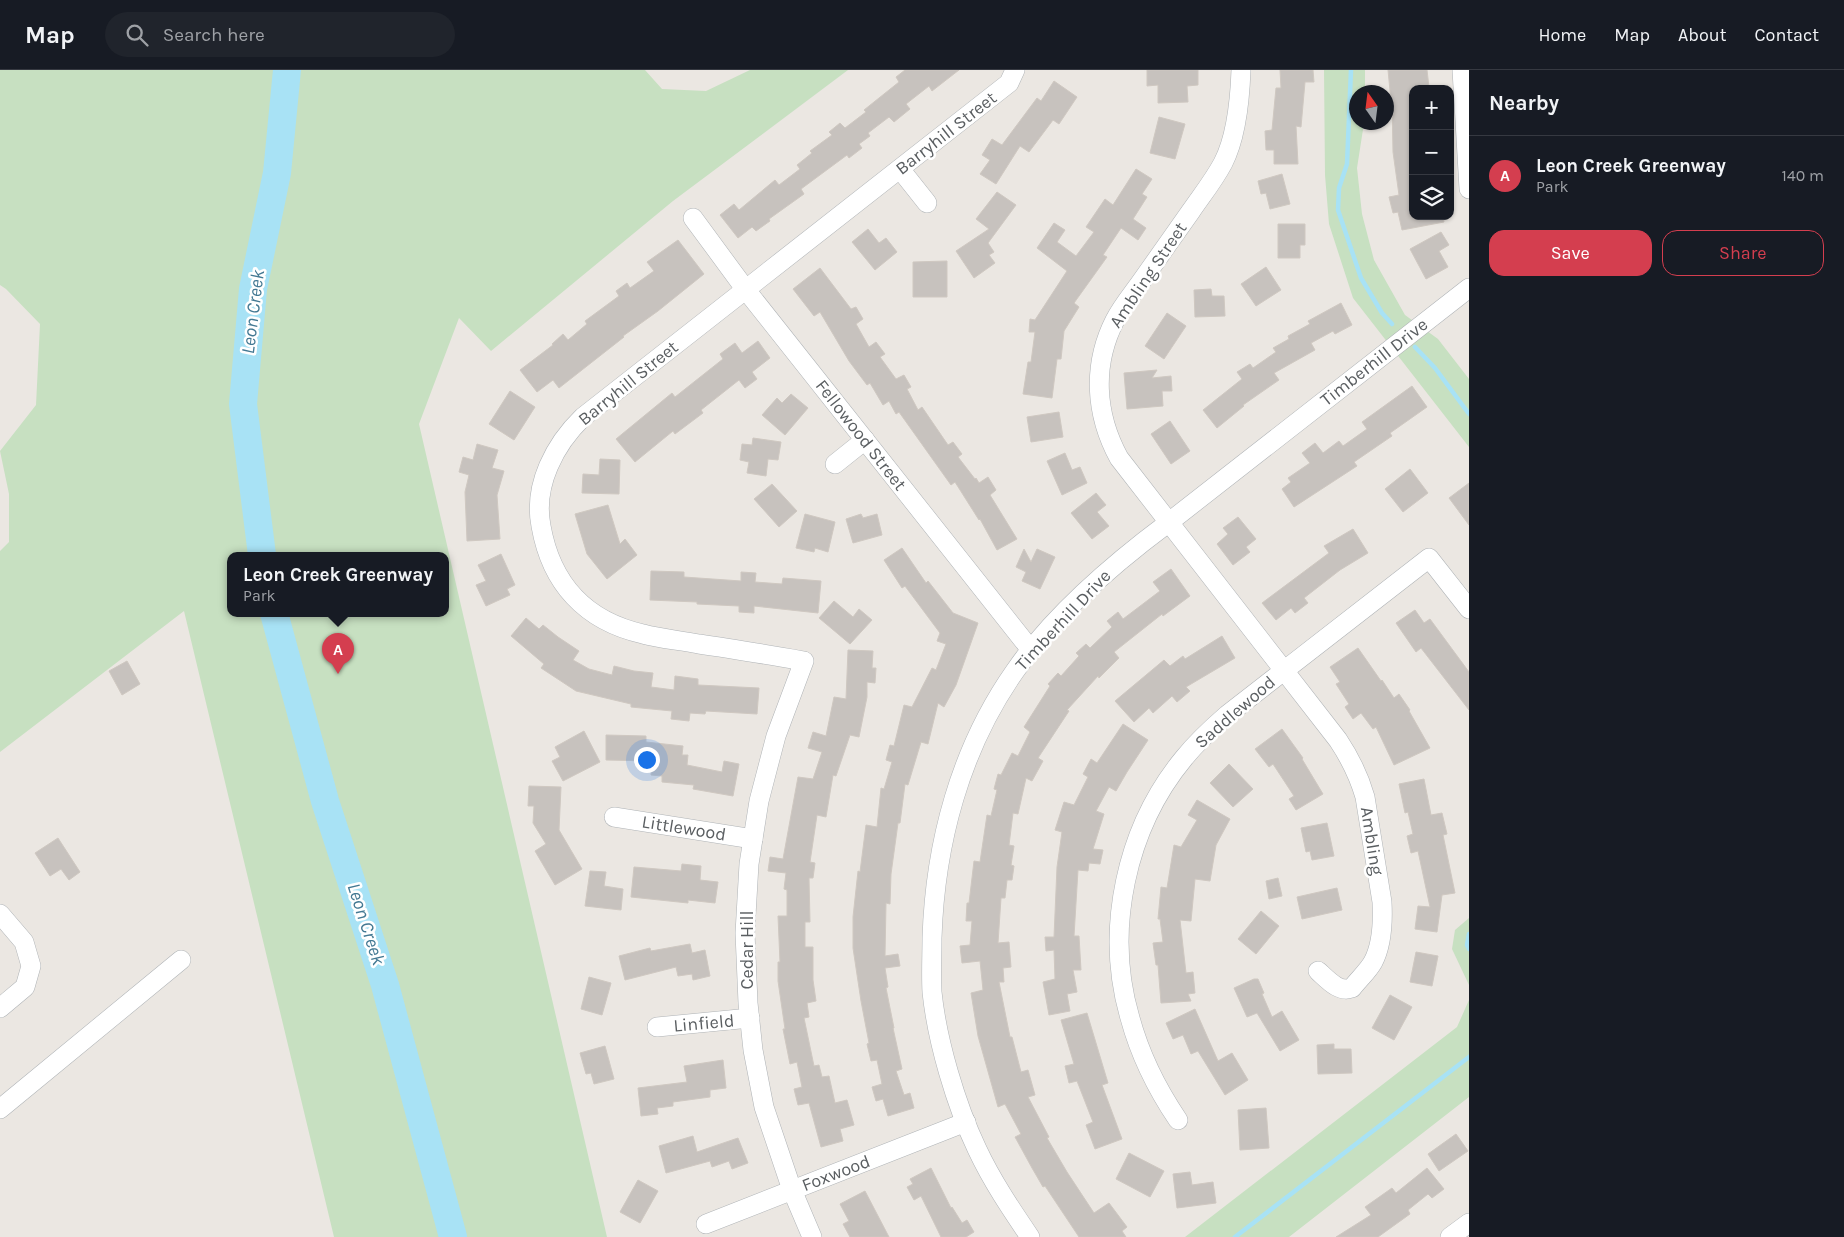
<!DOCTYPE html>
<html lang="en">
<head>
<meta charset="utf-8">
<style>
	:root { --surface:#171b24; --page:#20242c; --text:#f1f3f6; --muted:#9ea1a6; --line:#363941; --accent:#d43e4f }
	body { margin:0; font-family:Karla,sans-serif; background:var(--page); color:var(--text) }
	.controls { position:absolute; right:15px; top:15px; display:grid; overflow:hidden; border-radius:10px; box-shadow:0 1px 4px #0004 }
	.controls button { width:45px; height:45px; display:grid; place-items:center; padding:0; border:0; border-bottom:1px solid var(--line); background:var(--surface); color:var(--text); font:25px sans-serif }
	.compass { position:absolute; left:1349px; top:15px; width:45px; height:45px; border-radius:50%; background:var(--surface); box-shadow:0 1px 4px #0004; rotate:346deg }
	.you { position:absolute; left:646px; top:689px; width:18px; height:18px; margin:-12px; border:4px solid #fff; border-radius:50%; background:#1a73e8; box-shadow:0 0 0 8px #1a73e833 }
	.badge { display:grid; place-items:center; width:32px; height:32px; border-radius:50%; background:var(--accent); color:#fff; font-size:16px; font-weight:700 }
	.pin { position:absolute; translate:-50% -41px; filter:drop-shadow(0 1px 2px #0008) }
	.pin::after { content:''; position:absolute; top:26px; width:18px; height:15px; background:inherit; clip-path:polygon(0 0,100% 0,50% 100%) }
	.popup { position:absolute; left:227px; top:482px; width:222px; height:65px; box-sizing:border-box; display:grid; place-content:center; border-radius:10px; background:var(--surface); filter:drop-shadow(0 1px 4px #0005); font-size:16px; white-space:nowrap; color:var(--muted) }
	.popup b { font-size:19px; color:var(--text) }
	.popup::after { content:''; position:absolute; left:50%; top:100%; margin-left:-10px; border:10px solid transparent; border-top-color:var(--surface) }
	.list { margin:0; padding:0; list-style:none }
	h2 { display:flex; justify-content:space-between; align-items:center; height:65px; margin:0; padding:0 20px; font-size:21px }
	h2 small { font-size:16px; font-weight:400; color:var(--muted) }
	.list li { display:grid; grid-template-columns:32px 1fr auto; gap:15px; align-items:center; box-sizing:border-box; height:80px; padding:0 20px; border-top:1px solid var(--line) }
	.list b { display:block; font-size:19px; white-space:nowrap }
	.list p { margin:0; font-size:16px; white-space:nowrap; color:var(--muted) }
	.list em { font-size:16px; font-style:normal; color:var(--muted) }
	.actions { display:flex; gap:10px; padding:15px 20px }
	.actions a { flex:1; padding:11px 0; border:1px solid var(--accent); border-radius:15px; text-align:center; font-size:18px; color:var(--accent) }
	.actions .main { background:var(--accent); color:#fff }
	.icon { flex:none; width:28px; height:28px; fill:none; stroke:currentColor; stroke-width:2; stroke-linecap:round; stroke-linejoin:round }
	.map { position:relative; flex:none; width:1469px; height:1167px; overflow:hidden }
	header { display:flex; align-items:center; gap:30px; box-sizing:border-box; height:70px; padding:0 25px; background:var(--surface); border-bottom:1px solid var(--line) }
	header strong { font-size:24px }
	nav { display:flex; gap:28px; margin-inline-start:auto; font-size:18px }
	.search { width:350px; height:45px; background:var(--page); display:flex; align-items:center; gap:12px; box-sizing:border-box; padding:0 18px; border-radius:28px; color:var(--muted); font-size:19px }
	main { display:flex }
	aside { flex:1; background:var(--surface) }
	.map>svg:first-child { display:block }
	.green { fill:#c7e0c1; fill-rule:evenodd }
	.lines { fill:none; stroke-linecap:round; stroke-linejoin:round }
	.stream { stroke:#a8e2f5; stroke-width:4.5 }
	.river { stroke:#a8e2f5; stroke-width:28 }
	.building { fill:#c7c2be; stroke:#cfc8c1 }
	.minor-casing { stroke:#afb3b6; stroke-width:20 }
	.minor { stroke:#fff; stroke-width:19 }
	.labels { text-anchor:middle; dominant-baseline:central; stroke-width:5; stroke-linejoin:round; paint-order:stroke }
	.street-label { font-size:18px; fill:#5a5e61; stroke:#fff }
	.water-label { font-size:19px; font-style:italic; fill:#437993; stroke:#fff }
</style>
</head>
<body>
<header>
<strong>Map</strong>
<div class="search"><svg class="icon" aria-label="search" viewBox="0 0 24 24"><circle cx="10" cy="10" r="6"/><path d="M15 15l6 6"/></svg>Search here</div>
<nav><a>Home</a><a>Map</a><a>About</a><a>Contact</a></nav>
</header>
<main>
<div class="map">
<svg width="1469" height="1167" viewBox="0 0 1469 1167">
	<rect width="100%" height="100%" fill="#ebe7e2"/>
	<!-- green -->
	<g class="green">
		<path d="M0,0H645L662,19L706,21L750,0H848L673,131L491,281L459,248L419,354L607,1167H334L184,541L0,682V481L9,472V424L0,381L36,335L40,254L6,219L0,215ZM230,485H446V543H230Z"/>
		<path d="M1324,0H1365V22H1356V52L1364,53L1357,98L1362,144L1374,190L1405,245L1438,269L1469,309V377L1353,228L1329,154L1325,105Z"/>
		<path d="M1469,848V915L1452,879L1455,860Z"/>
		<path d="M1469,930V1027L1289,1167H1185L1457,957Z"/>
	</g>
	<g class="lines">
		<!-- stream -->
		<g class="stream">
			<path d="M1351,0L1347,94L1339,118L1338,140L1361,208L1382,243L1392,254"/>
			<path d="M1415,277L1435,298L1469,344"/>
			<path d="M1469,864L1467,875L1469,879"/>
			<path d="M1235,1167L1469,987"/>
		</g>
		<!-- river -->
		<g class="river">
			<path d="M262,485L243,334L253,219L277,103L287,0"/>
			<path d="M274,543L325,731L385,915L453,1167"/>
		</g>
	</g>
	<!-- building -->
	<g class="building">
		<path d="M905,0H959L932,21L929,16L906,34L910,39L894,52L889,47L868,63L870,66L859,74L862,78L849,88L847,85L801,119L804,124L769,149L770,151L756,161L752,157L738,168L720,145L734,134L739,140L775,110L779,115L800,99L797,95L812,83L810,81L832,65L829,62L840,53L845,58L866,42L864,40L899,12L896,7Z"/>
		<path d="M1147,0H1198V15L1187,16L1188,32L1158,33V15L1147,16Z"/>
		<path d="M1280,0H1313L1314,12H1305L1301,57L1296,56L1298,94H1274V80H1266L1265,61L1272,60L1276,18H1281Z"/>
		<path d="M1388,0H1427L1429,17L1413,19V146H1443L1444,152L1402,160L1398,142L1393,143L1389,127L1399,125L1393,82L1392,31H1391Z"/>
		<path d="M1054,11L1077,27L1059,54L1053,50L1029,82L1020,76L996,114L980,104L990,90L982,85L992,69L1002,75L1037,28L1041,31Z"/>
		<path d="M1159,47L1185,54L1175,89L1150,83Z"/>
		<path d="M1136,99L1152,109L1142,124L1147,127L1133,149L1146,158L1138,170L1121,158L1103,185L1107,187L1074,233L1079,237L1064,261L1061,289H1057L1052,328L1023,324L1028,292H1031L1035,262H1029L1030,249L1035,250L1067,201L1037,178L1054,153L1065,160L1057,172L1076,186L1094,162L1086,157L1105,129L1113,135Z"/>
		<path d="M1282,104L1290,134L1270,139L1266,123L1261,124L1258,111Z"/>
		<path d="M997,122L1016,135L988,173L994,182L989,185L995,193L974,208L956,181L989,159L976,149Z"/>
		<path d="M1278,154H1305V175H1300V188H1278Z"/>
		<path d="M868,159L879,173L886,168L897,182L875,200L852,172Z"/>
		<path d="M1441,162L1449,175L1439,181L1448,197L1426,209L1410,179Z"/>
		<path d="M678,170L704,204L658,241L623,266L624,267L559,318L553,310L537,322L520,300L553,275L552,274L563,264L568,270L587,254L585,251L619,226L616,221L627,213L630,218L654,201L647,192Z"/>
		<path d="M947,191V227H913V192Z"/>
		<path d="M1266,197L1281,220L1256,236L1241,214Z"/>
		<path d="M820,198L851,239L856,237L863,249L856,254L869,277L876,272L885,284L880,287L896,309L904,305L911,317L907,319L918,340L922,337L948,375L953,372L962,384L958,387L975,409L976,408L979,413L988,407L996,420L990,425L1017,469L997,480L980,449L979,450L955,412L951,415L899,342L896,344L889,331L883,335L870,313L867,315L849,291L820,242L814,246L793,219Z"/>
		<path d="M1211,219L1212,226H1224L1225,246L1195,247L1194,220Z"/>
		<path d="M1341,233L1352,255L1335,264L1333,261L1311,273L1315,280L1274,303L1279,310L1243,335L1244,336L1217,358L1203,340L1242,309L1237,302L1250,294L1253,298L1276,282L1273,278L1289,269L1288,266L1310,254L1308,251Z"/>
		<path d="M1167,243L1186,256L1164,289L1145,276Z"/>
		<path d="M758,271L770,288L752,302L757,309L745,318L739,310L701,340L703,343L675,364L673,361L635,392L616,369L672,323L675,327L723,289L720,284L735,273L742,283Z"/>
		<path d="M1157,300L1152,308L1171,306L1172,321H1162L1163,336L1127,339L1124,303Z"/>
		<path d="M1412,316L1427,337L1390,363L1392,366L1354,392L1357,396L1294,437L1282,419L1291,412L1288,408L1310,393L1302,383L1315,373L1323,383L1339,371L1343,376L1367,359L1362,352Z"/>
		<path d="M510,321L535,337L514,370L489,354Z"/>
		<path d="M791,324L808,338L785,365L762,345L777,328L782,333Z"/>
		<path d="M1059,342L1063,367L1031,372L1027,347Z"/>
		<path d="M1170,351L1190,381L1171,394L1151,364Z"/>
		<path d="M753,368L781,372L778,390L768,389L766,406L747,403L749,392L740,390L742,374L752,375Z"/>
		<path d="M477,374L498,380L492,398L504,401L497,425L500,469L467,471L465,422L469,405L459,402L463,387L473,390Z"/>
		<path d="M1065,383L1072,400L1080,397L1087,413L1062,425L1047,391Z"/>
		<path d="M600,389L620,390L619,424L582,423L583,404L599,405Z"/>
		<path d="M1410,399L1428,423L1403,442L1385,419Z"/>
		<path d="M1469,413V455L1449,428Z"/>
		<path d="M772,414L797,441L779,457L754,429Z"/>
		<path d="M1096,423L1106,435L1097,442L1109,456L1092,469L1071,443Z"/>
		<path d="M608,435L620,474L625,469L637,485L607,509L587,484L575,444Z"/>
		<path d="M805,444L835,452L828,482L815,478L814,482L796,478Z"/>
		<path d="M861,444L863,448L877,444L882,465L853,473L846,449Z"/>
		<path d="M1238,447L1256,469L1246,477L1250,482L1233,495L1217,474L1228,464L1223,458Z"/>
		<path d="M1353,459L1368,483L1340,500L1304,528L1308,533L1295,543L1291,538L1276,550L1262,533L1329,483L1324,476Z"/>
		<path d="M902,478L926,513L928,511L953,543L978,553L956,615L944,637L938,633L928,674L921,672L908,715L905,714L900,753H898L891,804L890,834L886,833L885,886L898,884L900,896L885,898L888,917L886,918L894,958H893L902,999L896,1001L904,1025L910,1023L914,1038L888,1046L883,1029L876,1031L872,1017L882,1014L877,990L871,991L867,974L869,973L861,931L853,878V847L858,801L860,802L866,755L877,757L881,718L884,719L892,692L886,690L890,675L894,676L904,635L912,637L932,598L936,600L946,574L937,571L940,563L905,516L902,518L884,490Z"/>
		<path d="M1024,479L1031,492L1037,479L1055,487L1040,519L1022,511L1026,502L1016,497Z"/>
		<path d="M501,484L515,515L507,519L510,525L486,536L476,515L486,511L478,495Z"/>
		<path d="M1171,499L1190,526L1163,546L1162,544L1114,582L1119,588L1099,608L1098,606L1067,640L1069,641L1038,688L1043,691L1032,711L1026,708L1018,744L1013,743L1009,775L1014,776L1011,795L1014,796L1012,810H1007L1005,828H1001L998,873L1009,872L1011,897L1003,898L1004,912H999L1010,967H1012L1021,1002L1028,1000L1035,1025L1028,1027L1049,1067L1047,1068L1067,1102L1094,1143L1109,1133L1127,1157L1122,1161L1126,1167H1079L1045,1116L1043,1117L1032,1098L1015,1067L1021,1064L1005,1034L998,1037L978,966L971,923L983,920L980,891L962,893L960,876L970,875L972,851H966L967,833H969L974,791L980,792L987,745L991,746L997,720L994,719L998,704L1001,705L1012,683L1018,686L1030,662L1024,657L1050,616L1048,614L1058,603L1061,606L1079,586L1076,583L1086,574L1090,578L1112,557L1107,551L1118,542L1123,549L1160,521L1153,512Z"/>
		<path d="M651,501L684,502V507L741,511V502L756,503L755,512L782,514L783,508L821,511L818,543L754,536V543L739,542V536L697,534V532L650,530Z"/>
		<path d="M834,531L853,547L859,539L872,550L850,574L819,548Z"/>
		<path d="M1415,540L1424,553L1430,549L1469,602V640L1421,578L1416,582L1396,553Z"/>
		<path d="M526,548L539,559L543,555L558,567L579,581L573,590L589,599L612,605L614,596L634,601L653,603L651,617L674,620L675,606L698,609V615L759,618L757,644L706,641L705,644L690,643L689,651L671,649L672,641L631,637V634L576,621L541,598L544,594L511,566Z"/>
		<path d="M1222,566L1235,588L1186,617L1190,621L1177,632L1172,626L1153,643L1149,638L1134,652L1115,631L1164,590L1170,596L1183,586L1185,589Z"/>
		<path d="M1358,578L1381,611L1382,610L1394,628L1399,624L1410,640L1409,641L1430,678L1394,695L1376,657L1373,659L1361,643L1353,649L1345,637L1349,634L1336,614L1340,612L1330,597Z"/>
		<path d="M848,580L873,581L872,598H876L875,613L867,612V627L859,667L850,665L836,706L833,705L826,747L817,745L810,792L815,793L813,808H809L810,852H805V877H813V910L816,931L807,933L809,947L804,948L814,996L819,995L822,1007L829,1006L835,1033L847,1030L854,1055L840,1059L843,1071L821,1077L809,1033L798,1035L794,1019L802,1017L797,992L790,994L783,959H785L778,911V892H780L778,846H787V820L784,819L786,803L768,801L770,787L783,789L798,707L813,709L822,682L808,678L813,662L826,666L834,627L846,629Z"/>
		<path d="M127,591L140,614L122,625L109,601Z"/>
		<path d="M1123,654L1148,670L1127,702L1116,721L1109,717L1096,741L1104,744L1093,779L1103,780L1100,794L1089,793L1088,801L1078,800L1074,866H1079L1081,900H1073L1077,922L1067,924L1070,941L1049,945L1043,912L1055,909L1054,880L1046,881L1045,867H1054L1057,797L1062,762L1055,760L1064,732L1074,735L1088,707L1083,704L1091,689L1097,693Z"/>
		<path d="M1282,659L1303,688L1302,689L1323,724L1296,740L1289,729L1294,726L1273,694L1269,697L1255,679Z"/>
		<path d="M584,661L600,692L563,711L552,691L560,687L555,677Z"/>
		<path d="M606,665L646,666V672L683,676L682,685H688L687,695L722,702L724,691L739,694L733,726L693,719L694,715L662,712V706L651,705L652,691L606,690Z"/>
		<path d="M1229,694L1253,719L1233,737L1210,713Z"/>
		<path d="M1424,709L1431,745L1442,743L1447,764L1443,765L1455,823L1442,825L1437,862L1415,859L1418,836L1430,837L1418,781L1411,783L1407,766L1413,764L1408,742L1405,743L1399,714Z"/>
		<path d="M529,716L561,717L559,760L582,799L555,815L535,781L546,774L533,753L534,736H528Z"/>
		<path d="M1197,730L1230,749L1216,775L1210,811L1195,809L1191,851L1180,850L1186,903L1193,902L1195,923L1188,924L1191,931L1161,933L1158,895H1156L1153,873L1163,872L1160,849H1158L1161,817L1167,818L1174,775L1181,777L1197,750L1188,745Z"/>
		<path d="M1327,753L1334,786L1312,790L1310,781L1306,782L1301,758Z"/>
		<path d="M58,768L80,802L69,810L61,799L50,806L35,783Z"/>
		<path d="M682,794L701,796L700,810L718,812L715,833L688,830V833L631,827L634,797L681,801Z"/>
		<path d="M590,801L606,802L604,816L623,819L621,840L585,836Z"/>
		<path d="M1278,808L1282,826L1269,829L1266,811Z"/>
		<path d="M1337,818L1342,840L1302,849L1297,827Z"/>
		<path d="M1261,841L1279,856L1256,884L1238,869Z"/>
		<path d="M690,874L692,883L705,880L710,906L693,910L692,904L678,906L676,897L625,910L619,886L650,878L651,881Z"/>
		<path d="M1416,882L1438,886L1432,916L1410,912Z"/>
		<path d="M589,907L611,913L602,945L581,939Z"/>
		<path d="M1254,909H1258L1264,923L1262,924L1272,947L1282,941L1299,970L1280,981L1257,943L1247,947L1234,918Z"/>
		<path d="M1390,925L1412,937L1394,970L1372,958Z"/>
		<path d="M1195,939L1218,991L1232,983L1248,1010L1225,1025L1198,981L1191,984L1183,965L1173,969L1166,953Z"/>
		<path d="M1087,943L1108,1013L1102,1015L1122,1069L1095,1079L1086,1055L1093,1052L1077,1011L1069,1013L1065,996L1074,994L1061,950Z"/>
		<path d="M1334,974V979H1351L1352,1003L1318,1004L1317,975Z"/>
		<path d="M605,976L614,1009L594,1014L591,1003L586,1004L580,983Z"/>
		<path d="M723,990L726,1018L710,1020V1027L673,1032V1036L657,1038L658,1044L641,1046L638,1018L687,1012L684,996Z"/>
		<path d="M1266,1038L1269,1078L1240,1080L1238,1040Z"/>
		<path d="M1456,1064L1468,1081L1439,1101L1428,1084Z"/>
		<path d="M693,1066L697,1082L738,1068L748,1093L732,1099L729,1091L712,1097L710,1091L666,1103L659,1076Z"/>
		<path d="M1129,1083L1164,1101L1150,1127L1116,1109Z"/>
		<path d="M931,1098L951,1138L952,1137L962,1153L967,1150L974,1162L966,1167H941L921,1126L914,1130L907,1117L913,1114L910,1109Z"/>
		<path d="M1427,1098L1444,1119L1432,1128L1428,1124L1408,1140L1410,1144L1378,1167H1336L1371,1145L1365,1137L1392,1118L1396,1123Z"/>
		<path d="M1190,1102L1192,1115L1213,1112L1216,1133L1177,1138L1173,1104Z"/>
		<path d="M638,1110L658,1121L640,1153L620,1142Z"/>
		<path d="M865,1121L889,1167H850L843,1154L849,1151L840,1134Z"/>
	</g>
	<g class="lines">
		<defs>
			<g id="minor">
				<path d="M1241,0C1240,28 1236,68 1223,93C1214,110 1202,125 1191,141C1175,164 1159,186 1143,209C1134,222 1122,236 1115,250C1092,295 1095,344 1119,388L1338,670C1350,688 1359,706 1365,727L1382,832C1383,851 1382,875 1373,892C1368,901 1359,909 1352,918C1339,923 1328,910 1318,901"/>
				<path d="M1462,0L1469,119"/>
				<path d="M900,99L927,133"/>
				<path d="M693,148L746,220L1031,580"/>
				<path d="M835,394L865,370"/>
				<path d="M614,747L753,769"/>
				<path d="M0,844L24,872L31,896L25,917L0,938"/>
				<path d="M657,957L750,948"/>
				<path d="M0,1039L181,890"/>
				<path d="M1178,1050C1157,1019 1140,985 1130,948C1104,860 1126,758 1184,688C1197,672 1212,658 1227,645L1429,488L1469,539"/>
				<path d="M706,1154L966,1052"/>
				<path d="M812,1167L792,1120L764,1037L753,980L748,933L745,863L749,794L759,731L776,666L804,591C769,585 734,579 699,574C680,570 661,569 643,564C585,551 551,513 541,456C533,415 555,374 583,347L1009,13L1015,0"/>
				<path d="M1030,1167C1011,1139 992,1111 977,1079C956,1035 937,971 932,922C931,904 932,886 932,868C935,774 960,679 1015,601C1054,544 1113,494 1168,453L1469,218"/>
				<path d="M1450,1167L1469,1153"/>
			</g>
		</defs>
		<!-- minor casing -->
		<use href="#minor" class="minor-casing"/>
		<!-- minor -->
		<use href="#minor" class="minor"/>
	</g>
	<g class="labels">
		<!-- street labels -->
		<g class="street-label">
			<text transform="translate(946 63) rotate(-38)">Barryhill Street</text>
			<text transform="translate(1148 205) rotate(-56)">Ambling Street</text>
			<text transform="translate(1374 292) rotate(-38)">Timberhill Drive</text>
			<text transform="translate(628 313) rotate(-39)">Barryhill Street</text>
			<text transform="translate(861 365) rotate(52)">Fellowood Street</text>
			<text transform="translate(1063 550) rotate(-47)">Timberhill Drive</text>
			<text transform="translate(1235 642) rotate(-41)">Saddlewood</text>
			<text transform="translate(684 758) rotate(9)">Littlewood</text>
			<text transform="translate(1372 771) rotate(81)">Ambling</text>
			<text transform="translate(747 880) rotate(-90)">Cedar Hill</text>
			<text transform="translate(704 953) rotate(-5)">Linfield</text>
			<text transform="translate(836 1103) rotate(-21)">Foxwood</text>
		</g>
		<!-- water labels -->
		<g class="water-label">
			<text transform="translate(253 242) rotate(-83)">Leon Creek</text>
			<text transform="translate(366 854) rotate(72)">Leon Creek</text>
		</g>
	</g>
</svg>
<div class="controls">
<button>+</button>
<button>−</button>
<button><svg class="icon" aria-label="layers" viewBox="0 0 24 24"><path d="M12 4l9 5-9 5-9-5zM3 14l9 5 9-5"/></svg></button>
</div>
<svg class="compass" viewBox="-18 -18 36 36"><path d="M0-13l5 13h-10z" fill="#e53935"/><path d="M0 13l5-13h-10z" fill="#9ea1a6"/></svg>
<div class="you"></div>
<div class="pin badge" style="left:338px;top:604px">A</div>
<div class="popup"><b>Leon Creek Greenway</b>Park</div>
</div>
<aside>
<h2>Nearby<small></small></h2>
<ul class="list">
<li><span class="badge">A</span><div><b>Leon Creek Greenway</b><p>Park</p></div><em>140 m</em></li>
</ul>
<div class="actions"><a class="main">Save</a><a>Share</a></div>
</aside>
</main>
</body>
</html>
